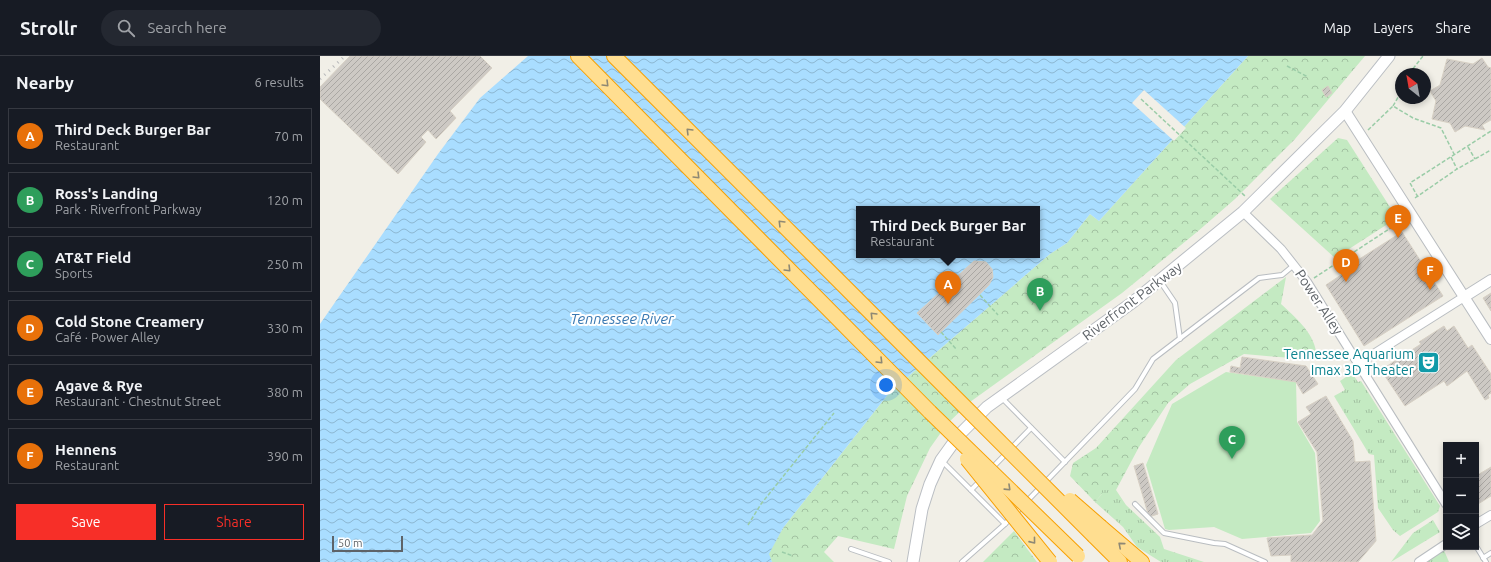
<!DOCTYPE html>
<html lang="en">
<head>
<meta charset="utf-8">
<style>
	:root { --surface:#171b24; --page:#242831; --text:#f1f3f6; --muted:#9ea1a6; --line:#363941; --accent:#f72f28 }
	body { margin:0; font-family:Ubuntu,sans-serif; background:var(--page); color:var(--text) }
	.controls { position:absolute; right:12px; bottom:12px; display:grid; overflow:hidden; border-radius:0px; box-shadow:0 2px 6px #0003 }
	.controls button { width:36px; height:36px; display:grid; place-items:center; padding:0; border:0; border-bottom:1px solid var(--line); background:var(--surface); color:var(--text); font:20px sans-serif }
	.compass { position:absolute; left:1075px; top:12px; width:36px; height:36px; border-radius:50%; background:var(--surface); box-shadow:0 2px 6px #0003; rotate:329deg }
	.scale { position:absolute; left:12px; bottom:10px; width:71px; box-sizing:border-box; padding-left:4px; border:2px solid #5e6368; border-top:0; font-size:11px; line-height:14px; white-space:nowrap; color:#5e6368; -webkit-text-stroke:3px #fff; paint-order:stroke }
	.you { position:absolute; left:566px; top:329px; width:14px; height:14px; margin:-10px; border:3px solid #fff; border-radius:50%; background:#1a73e8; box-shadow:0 0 0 6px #1a73e833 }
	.badge { display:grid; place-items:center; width:26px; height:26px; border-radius:50%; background:var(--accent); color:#fff; font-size:13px; font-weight:700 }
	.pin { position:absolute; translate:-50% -33px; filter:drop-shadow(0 1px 2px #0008) }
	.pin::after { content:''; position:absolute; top:21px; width:14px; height:12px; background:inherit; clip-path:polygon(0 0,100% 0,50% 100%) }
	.popup { position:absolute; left:536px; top:150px; width:184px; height:52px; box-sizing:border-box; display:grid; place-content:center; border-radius:0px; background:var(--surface); filter:drop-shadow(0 1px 3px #0005); font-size:13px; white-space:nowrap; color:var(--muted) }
	.popup b { font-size:15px; color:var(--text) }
	.popup::after { content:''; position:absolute; left:50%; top:100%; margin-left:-8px; border:8px solid transparent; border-top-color:var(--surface) }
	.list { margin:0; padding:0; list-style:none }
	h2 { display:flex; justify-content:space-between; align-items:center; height:52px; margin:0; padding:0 16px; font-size:17px }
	h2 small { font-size:13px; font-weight:400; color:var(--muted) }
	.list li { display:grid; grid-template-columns:26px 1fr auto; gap:12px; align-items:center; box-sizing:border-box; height:56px; margin:0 8px 8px; padding:0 8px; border:1px solid var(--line); border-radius:0px }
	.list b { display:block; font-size:15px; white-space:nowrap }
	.list p { margin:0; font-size:13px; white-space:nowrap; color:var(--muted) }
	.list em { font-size:13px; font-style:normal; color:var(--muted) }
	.actions { display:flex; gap:8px; padding:12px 16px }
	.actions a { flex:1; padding:9px 0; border:1px solid var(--accent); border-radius:0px; text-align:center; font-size:14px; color:var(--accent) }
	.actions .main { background:var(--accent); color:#fff }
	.icon { flex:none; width:22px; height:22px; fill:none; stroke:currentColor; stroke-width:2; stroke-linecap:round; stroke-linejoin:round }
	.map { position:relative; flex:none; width:1171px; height:506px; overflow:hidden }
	header { display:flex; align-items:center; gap:24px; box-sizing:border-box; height:56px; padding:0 20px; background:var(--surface); border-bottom:1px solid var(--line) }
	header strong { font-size:19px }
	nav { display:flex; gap:22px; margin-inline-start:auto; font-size:14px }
	.search { width:280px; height:36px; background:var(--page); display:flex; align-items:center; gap:10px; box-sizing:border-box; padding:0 14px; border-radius:22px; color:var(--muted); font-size:15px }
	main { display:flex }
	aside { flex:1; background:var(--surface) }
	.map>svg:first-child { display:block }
	.grass { fill:url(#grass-tufts) }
	.forest { fill:url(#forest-crowns) }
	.pitch { fill:#c4eac2 }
	.water { fill:url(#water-waves); fill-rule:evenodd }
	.pier { fill:#f1efe7 }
	.building { fill:url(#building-hatch); stroke:#d7d0c4 }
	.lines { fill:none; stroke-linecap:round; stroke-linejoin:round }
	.service-casing { stroke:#b9bdc1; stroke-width:6 }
	.minor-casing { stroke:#b9bdc1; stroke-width:10 }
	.tertiary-casing { stroke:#b9bdc1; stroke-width:12 }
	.secondary-casing { stroke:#babec3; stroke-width:13 }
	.motorway-casing { stroke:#f8a000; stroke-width:16 }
	.path { stroke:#9acca7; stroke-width:1.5; stroke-dasharray:4 2; stroke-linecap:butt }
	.service { stroke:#fff; stroke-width:4 }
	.minor { stroke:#fff; stroke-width:8 }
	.tertiary { stroke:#fff; stroke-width:10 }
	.secondary { stroke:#fff; stroke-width:11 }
	.motorway { stroke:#ffde90; stroke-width:14 }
	.rail { stroke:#b6b7b8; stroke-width:3; stroke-dasharray:1 5; stroke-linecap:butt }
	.motorway-bridge-casing { stroke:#f8a000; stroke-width:16; stroke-linecap:butt }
	.motorway-bridge { stroke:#ffde90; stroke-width:14 }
	.oneway { stroke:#8e8874 }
	.labels { text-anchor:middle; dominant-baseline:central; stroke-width:4; stroke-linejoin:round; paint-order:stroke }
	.street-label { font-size:14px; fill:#5e6368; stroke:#fff }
	.culture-label { font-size:14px; fill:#0d838f; stroke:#fff; text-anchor:end }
	.water-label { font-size:15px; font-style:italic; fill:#3a79b2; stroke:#fff }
</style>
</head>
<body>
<header>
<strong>Strollr</strong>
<div class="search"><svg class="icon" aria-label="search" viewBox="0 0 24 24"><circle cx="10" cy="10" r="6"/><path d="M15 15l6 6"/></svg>Search here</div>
<nav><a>Map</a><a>Layers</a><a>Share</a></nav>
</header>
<main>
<aside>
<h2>Nearby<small>6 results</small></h2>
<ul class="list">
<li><span class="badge" style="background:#e8710a">A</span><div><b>Third Deck Burger Bar</b><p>Restaurant</p></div><em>70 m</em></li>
<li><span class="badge" style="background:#2e9e5b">B</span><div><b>Ross's Landing</b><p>Park · Riverfront Parkway</p></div><em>120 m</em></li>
<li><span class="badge" style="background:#2e9e5b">C</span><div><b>AT&amp;T Field</b><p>Sports</p></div><em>250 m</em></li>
<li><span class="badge" style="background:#e8710a">D</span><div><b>Cold Stone Creamery</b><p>Café · Power Alley</p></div><em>330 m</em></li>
<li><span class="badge" style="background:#e8710a">E</span><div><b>Agave &amp; Rye</b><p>Restaurant · Chestnut Street</p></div><em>380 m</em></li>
<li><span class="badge" style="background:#e8710a">F</span><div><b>Hennens</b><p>Restaurant</p></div><em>390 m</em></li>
</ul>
<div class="actions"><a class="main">Save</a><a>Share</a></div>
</aside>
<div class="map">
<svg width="1171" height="506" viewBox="0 0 1171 506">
	<defs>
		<pattern id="grass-tufts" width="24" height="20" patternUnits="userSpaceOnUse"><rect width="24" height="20" fill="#c4eac2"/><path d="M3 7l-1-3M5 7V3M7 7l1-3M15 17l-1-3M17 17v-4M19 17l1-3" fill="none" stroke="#a2c1a1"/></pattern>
		<pattern id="forest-crowns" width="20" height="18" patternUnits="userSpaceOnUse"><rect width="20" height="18" fill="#c4eac2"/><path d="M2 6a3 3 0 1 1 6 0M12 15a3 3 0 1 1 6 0" fill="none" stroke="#a2c1a1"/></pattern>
		<pattern id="water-waves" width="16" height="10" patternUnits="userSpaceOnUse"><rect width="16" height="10" fill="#a9ddff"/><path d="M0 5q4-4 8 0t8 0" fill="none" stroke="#8db7d2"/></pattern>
		<pattern id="building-hatch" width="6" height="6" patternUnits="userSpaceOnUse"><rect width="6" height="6" fill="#cdc9c4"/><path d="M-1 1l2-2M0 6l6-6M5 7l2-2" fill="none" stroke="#aaa7a3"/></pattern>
	</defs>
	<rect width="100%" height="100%" fill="#f1efe7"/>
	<!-- grass -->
	<g class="grass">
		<path d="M1032,317L1038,326L1041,325L1120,450L1118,456L1080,480L1073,474L1058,452L1054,399L1049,398L1014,340L1025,334L1020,325Z"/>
		<path d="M782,434H796L806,449L840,481L844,493L884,506H841L817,491L803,471L775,446L782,438Z"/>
		<path d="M1113,464L1120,476L1071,506L1093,477Z"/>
		<path d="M1123,492L1129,506H1104Z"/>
	</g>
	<!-- forest -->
	<g class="forest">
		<path d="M928,0H1045L975,83L915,143L877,176L802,237L650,346L627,368L610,392L587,440L574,493L518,480L504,496L514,506H452L448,498L463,472L569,337L730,198L747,187L770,158L779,165Z"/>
		<path d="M1018,82L1027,84L1077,162L1015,202L950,143Z"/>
		<path d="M966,221L961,248C974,260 993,276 996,295L986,301L971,302L924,298L870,328L848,347L819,391L796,434H782V438L775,446L750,420L753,407L776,392L856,304Z"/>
		<path d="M694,475L717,506H663Z"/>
	</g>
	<!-- pitch -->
	<path class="pitch" d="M906,316L976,326L977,366L995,397L1000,465L991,477L922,483L894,471L849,474L845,473L826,409L852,348Z"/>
	<!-- water -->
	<path class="water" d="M208,0H928L779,165L770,158L747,187L730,198L569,337L463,472L449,498L452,506H0V268L118,98L160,42ZM539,153H717V199H539Z"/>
	<!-- pier -->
	<path class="pier" d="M824,34L866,72L854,85L812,47Z"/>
	<!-- building -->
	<g class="building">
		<path d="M30,0H160L172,12L130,55L136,62L116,83L108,74L101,81L106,86L78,118L0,43V31Z"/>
		<path d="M1162,2L1168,11L1171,12V64L1162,69L1165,74L1145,70L1135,76L1130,67L1112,63L1116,45L1110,35L1120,29L1127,3L1153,8Z"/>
		<path d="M1008,30L1012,37L1006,41L1002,34Z"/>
		<path d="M1082,176L1123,240L1044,290L1006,229L1024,217L1022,214Z"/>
		<path d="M654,205L666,206L672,213L673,221L669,229L618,279L597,257Z"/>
		<path d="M1171,237V255L1163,242Z"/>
		<path d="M1124,270L1127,275L1134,270L1148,292L1152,289L1171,318V337L1168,339L1169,342L1165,344L1147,315L1127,330L1124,325L1085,350L1061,314L1101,288L1099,286Z"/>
		<path d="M922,301L986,310L998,328L983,338L976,326L910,316L911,310L920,312Z"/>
		<path d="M1006,340L1033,385L1035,406L1050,405L1056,485L1038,506H971V499L951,500L947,482L992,479L1003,465L997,396L978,366L991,358L986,351Z"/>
		<path d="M823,407L838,458L829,461L814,410Z"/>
		<path d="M1171,411V440L1158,448L1156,444V420Z"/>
	</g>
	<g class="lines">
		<defs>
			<g id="service">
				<path d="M840,225L855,247L860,283"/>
				<path d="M681,341L745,406"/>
				<path d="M621,404L685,468"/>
				<path d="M672,412L711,372"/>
				<path d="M651,434L661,424"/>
				<path d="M815,448L844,477L894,487L905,488L945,506"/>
				<path d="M1156,490L1166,506"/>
				<path d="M531,493L569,506"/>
				<path d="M1163,502L1171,497"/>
				<path d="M642,506L685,468L815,333L833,303L939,222L962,219L974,209"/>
			</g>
			<g id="minor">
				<path d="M923,156L961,193L987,226L1126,448"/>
				<path d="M1038,308L1144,241"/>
				<path d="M1156,468L1171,459"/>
				<path d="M1099,506L1126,488"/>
			</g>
			<g id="tertiary">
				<path d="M1025,55L1171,283"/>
				<path d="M1144,241L1171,224"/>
			</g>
			<path id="secondary" d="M593,506L602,453L610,428L621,404L639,379L667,351L813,246L923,156L1025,55L1069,0"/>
			<g id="motorway">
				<path d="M258,0L610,356"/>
				<path d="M294,0L630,336"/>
				<path d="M781,471L822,506"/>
				<path d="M774,480L800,506"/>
			</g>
		</defs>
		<!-- service casing -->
		<use href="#service" class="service-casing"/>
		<!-- minor casing -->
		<use href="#minor" class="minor-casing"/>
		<!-- tertiary casing -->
		<use href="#tertiary" class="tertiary-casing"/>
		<!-- secondary casing -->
		<use href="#secondary" class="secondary-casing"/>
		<!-- motorway casing -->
		<use href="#motorway" class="motorway-casing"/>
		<!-- path -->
		<g class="path">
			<path d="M967,10L988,21"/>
			<path d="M1090,18L1092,14L1103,0"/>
			<path d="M821,43L925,140"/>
			<path d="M1073,50L1081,36"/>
			<path d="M1048,74L1073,50L1093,62L1121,72L1134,98"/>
			<path d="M1148,91L1155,103"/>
			<path d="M1131,101L1137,113"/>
			<path d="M1098,141L1090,127L1171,75"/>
			<path d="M1095,142L1137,113L1171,94"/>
			<path d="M994,222L1083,164"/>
			<path d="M660,239L678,259"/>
			<path d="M621,276L637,294"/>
			<path d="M428,469L441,448L514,357"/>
			<path d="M462,496L473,500"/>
		</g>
		<!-- service -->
		<use href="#service" class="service"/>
		<!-- minor -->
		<use href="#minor" class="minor"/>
		<!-- tertiary -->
		<use href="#tertiary" class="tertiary"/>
		<!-- secondary -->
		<use href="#secondary" class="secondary"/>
		<!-- motorway -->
		<use href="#motorway" class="motorway"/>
		<!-- rail -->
		<path class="rail" d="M0,23L25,0"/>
		<defs>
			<g id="motorway-bridge">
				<path d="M630,336L774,480"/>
				<path d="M610,356L758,500"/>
				<path d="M647,403L730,506"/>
				<path d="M750,444L781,471"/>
			</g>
		</defs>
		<!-- motorway-bridge casing -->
		<use href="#motorway-bridge" class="motorway-bridge-casing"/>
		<!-- motorway-bridge -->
		<use href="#motorway-bridge" class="motorway-bridge"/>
	</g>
	<!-- one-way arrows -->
	<defs><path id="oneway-chevron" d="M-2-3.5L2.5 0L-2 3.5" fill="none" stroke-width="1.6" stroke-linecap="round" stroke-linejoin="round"/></defs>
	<g class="oneway">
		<use href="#oneway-chevron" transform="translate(286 28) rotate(45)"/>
		<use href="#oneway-chevron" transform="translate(369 75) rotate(-135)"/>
		<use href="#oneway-chevron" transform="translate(377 120) rotate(45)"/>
		<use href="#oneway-chevron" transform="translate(461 167) rotate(-135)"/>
		<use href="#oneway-chevron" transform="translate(468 213) rotate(45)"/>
		<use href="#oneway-chevron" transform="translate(553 259) rotate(-135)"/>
		<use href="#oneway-chevron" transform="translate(560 305) rotate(45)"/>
		<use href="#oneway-chevron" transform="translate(688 432) rotate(44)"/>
		<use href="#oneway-chevron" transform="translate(713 485) rotate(51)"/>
		<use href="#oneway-chevron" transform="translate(801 489) rotate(-139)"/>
	</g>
	<!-- icons -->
	<defs>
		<symbol id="theatre-square" viewBox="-11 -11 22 22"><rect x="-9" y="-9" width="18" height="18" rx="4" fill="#0f9aa8" stroke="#fff"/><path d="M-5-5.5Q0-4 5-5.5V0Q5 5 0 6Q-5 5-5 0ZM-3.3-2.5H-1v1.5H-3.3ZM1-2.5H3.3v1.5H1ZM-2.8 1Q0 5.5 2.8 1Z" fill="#fff"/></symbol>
	</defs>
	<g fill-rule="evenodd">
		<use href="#theatre-square" x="1096" y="294" width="25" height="25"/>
	</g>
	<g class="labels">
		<!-- street labels -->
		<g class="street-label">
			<text transform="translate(812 245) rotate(-37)">Riverfront Parkway</text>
			<text transform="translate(999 246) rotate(57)">Power Alley</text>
		</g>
		<!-- culture labels -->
		<g class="culture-label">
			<text x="1094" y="298">Tennessee Aquarium<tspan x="1094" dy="16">Imax 3D Theater</tspan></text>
		</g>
		<!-- water labels -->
		<g class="water-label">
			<text x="302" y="262">Tennessee River</text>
		</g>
	</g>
</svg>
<div class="controls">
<button>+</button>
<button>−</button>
<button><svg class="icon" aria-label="layers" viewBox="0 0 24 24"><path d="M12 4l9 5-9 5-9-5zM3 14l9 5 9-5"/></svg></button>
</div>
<svg class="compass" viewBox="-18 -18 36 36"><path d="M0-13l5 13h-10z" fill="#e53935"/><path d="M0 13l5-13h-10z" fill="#9ea1a6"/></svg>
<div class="scale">50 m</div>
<div class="you"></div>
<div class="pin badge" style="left:628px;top:248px;background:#e8710a">A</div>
<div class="popup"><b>Third Deck Burger Bar</b>Restaurant</div>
<div class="pin badge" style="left:720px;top:255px;background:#2e9e5b">B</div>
<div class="pin badge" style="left:912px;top:403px;background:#2e9e5b">C</div>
<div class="pin badge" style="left:1026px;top:226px;background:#e8710a">D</div>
<div class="pin badge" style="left:1078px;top:182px;background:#e8710a">E</div>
<div class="pin badge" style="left:1110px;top:234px;background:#e8710a">F</div>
</div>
</main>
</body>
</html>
